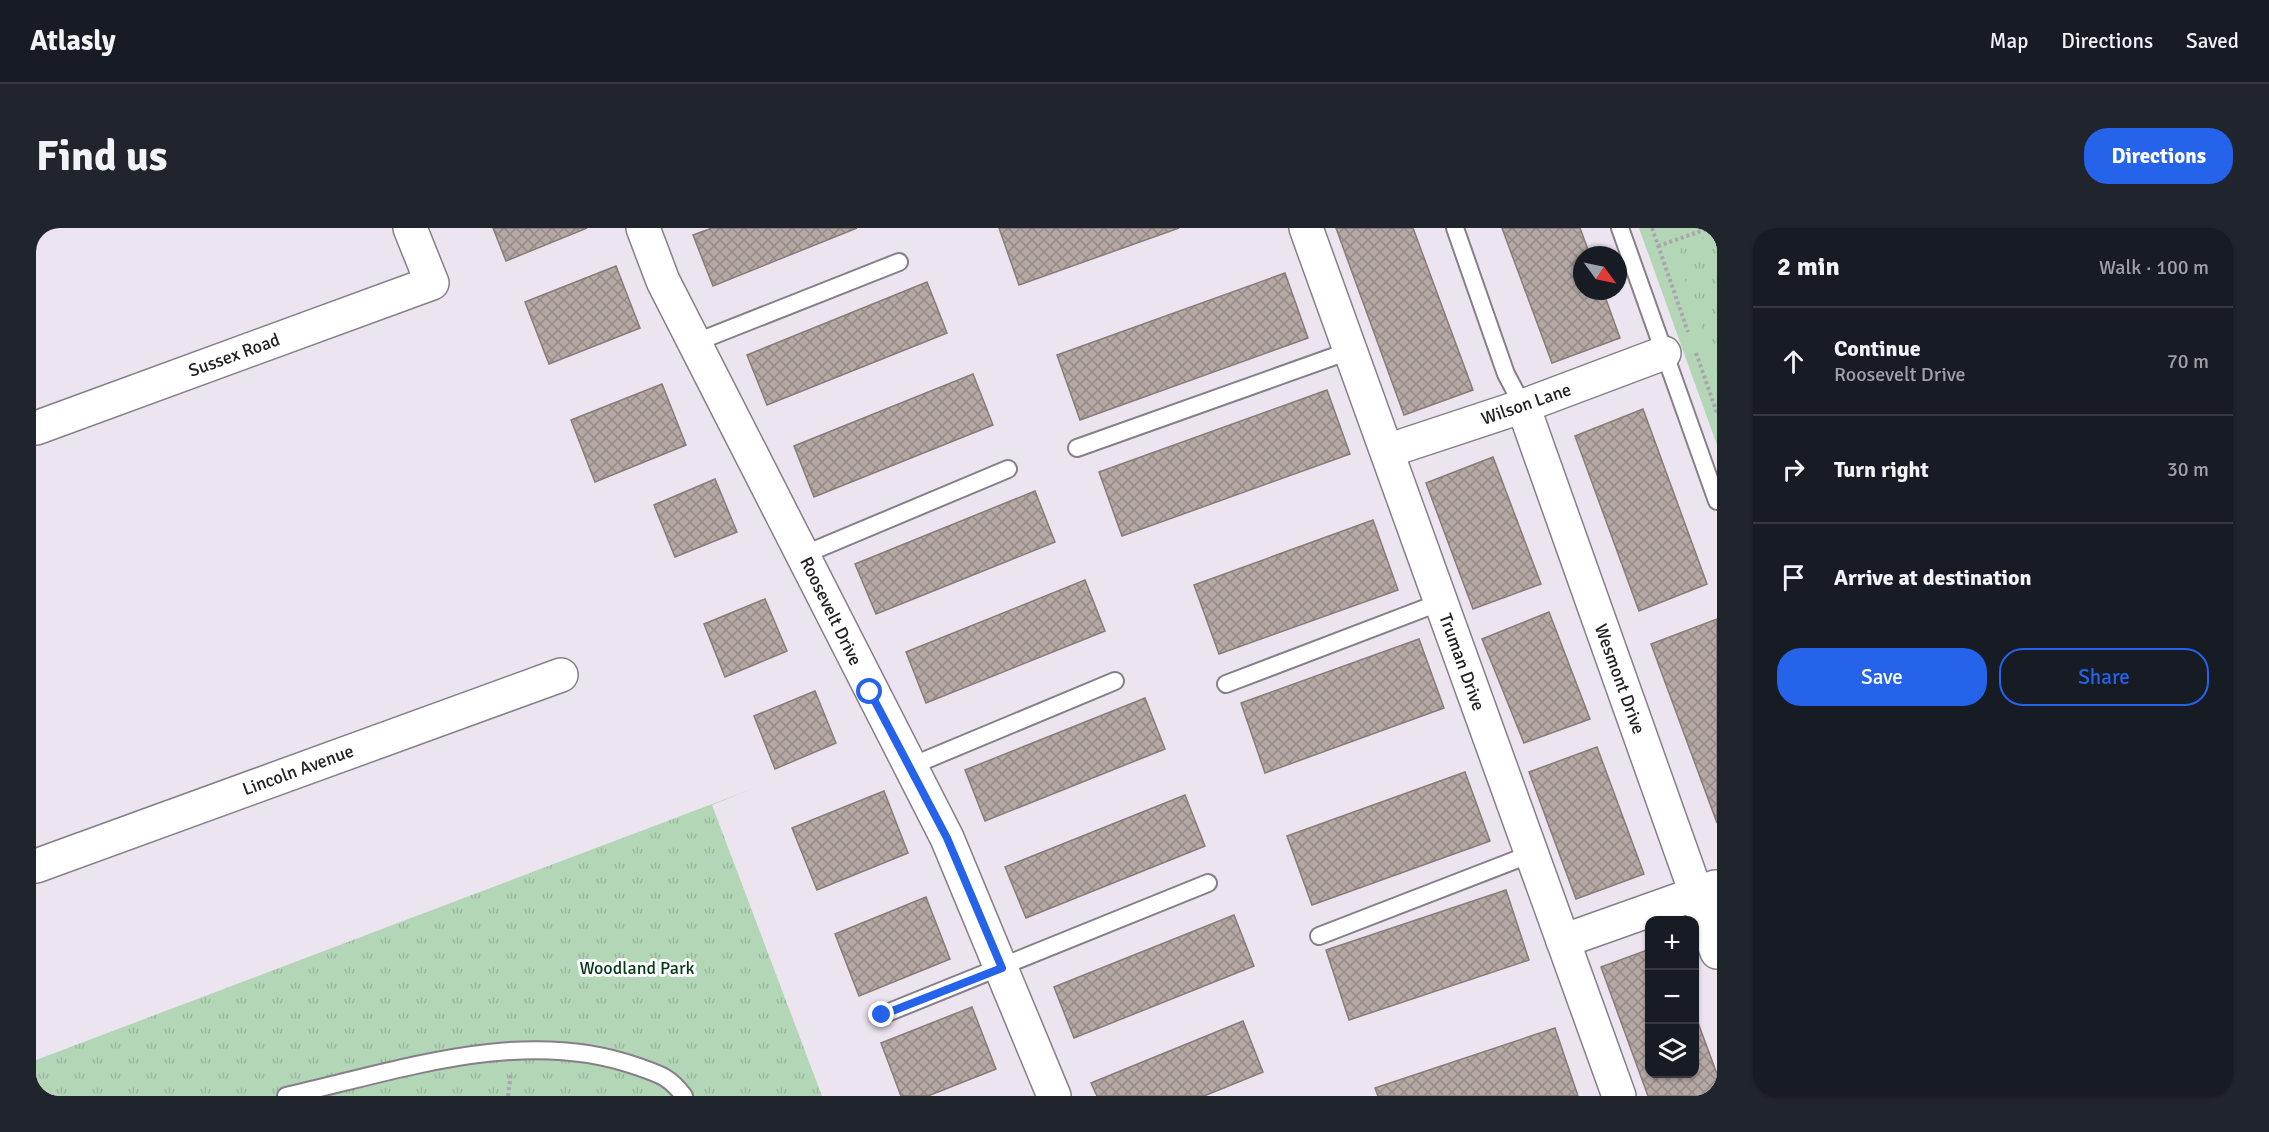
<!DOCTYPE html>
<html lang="en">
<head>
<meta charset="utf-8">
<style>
	:root { --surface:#171b24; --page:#20242c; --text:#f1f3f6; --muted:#9ea1a6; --line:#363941; --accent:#2563eb }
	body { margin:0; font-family:Signika,sans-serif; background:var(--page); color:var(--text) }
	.controls { position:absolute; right:18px; bottom:18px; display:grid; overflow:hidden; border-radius:12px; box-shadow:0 2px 4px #0004 }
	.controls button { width:54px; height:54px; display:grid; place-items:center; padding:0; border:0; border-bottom:2px solid var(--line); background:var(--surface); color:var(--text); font:30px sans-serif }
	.compass { position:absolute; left:1537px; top:18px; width:54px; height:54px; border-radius:50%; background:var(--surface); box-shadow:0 2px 4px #0004; rotate:123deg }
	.stop { position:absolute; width:18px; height:18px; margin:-14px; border:4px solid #2563eb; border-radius:50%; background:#fff }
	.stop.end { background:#2563eb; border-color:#fff; box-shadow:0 2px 6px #0008 }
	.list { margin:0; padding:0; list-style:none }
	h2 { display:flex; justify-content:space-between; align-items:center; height:78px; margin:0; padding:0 24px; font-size:26px }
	h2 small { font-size:20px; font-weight:400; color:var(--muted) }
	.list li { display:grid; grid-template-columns:39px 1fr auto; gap:18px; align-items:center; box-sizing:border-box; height:108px; padding:0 24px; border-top:2px solid var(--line) }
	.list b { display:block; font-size:22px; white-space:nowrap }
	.list p { margin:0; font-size:20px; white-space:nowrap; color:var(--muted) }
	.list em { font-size:20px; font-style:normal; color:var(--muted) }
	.actions { display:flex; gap:12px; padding:18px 24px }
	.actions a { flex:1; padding:14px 0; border:2px solid var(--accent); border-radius:24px; text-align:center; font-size:21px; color:var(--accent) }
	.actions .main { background:var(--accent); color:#fff }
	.icon { flex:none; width:33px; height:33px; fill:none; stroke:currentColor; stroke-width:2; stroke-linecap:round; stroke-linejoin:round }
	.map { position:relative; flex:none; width:1681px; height:868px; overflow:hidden; border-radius:24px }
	header { display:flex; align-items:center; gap:36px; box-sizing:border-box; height:84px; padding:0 30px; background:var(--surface); border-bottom:2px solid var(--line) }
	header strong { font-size:28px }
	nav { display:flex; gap:33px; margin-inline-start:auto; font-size:21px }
	.intro { display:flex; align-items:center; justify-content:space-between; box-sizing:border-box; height:144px; padding:0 36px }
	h1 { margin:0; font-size:42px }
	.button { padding:15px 27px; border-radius:24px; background:var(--accent); color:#fff; font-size:21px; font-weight:700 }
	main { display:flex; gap:36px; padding:0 36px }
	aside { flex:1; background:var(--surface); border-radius:24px; box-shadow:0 2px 4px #0004 }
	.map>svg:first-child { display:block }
	.grass { fill:#b3d6b7 }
	.park { fill:url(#park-tufts) }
	.building { fill:url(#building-cross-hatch); stroke:#887b78; stroke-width:1.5 }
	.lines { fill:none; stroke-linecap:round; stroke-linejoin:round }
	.lane-casing { stroke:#867f89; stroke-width:20 }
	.street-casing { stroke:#867f89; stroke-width:36 }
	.path { stroke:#aba4ad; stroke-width:4; stroke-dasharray:3 3; stroke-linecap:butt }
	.lane { stroke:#fff; stroke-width:16 }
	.street { stroke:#fff; stroke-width:33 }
	.route { stroke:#2563eb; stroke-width:8 }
	.labels { text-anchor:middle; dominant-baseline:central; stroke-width:6; stroke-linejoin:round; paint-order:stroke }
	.street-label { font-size:18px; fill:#232024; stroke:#fff }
	.park-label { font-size:18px; fill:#043815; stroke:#fff }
</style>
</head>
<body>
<header>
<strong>Atlasly</strong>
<nav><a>Map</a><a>Directions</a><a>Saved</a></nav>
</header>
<div class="intro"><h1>Find us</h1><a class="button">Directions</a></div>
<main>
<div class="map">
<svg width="1681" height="868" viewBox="0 0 1681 868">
	<defs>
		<pattern id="park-tufts" width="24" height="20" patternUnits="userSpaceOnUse" patternTransform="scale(1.5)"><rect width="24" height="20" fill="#b3d6b7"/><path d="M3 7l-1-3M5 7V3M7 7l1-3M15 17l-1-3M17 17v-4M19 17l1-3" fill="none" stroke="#9ab79d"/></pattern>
		<pattern id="building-cross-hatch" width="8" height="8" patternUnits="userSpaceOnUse" patternTransform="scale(1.5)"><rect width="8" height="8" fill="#b6a9a5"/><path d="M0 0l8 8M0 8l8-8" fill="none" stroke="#948986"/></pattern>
	</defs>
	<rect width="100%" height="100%" fill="#ece4ef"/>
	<!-- grass -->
	<path class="grass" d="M1603,0H1681V217Z"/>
	<!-- park -->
	<g class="park">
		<path d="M1681,5V143L1641,29L1647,17Z"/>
		<path d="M716,561L676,577L786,868H0V832Z"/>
	</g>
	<!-- building -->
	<g class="building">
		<path d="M457,0H551L470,33Z"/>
		<path d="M676,0H821L677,58L657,7Z"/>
		<path d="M963,0H1143L983,57Z"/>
		<path d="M1300,0H1377L1437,162L1368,187Z"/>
		<path d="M1466,0H1544L1554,27H1546V63H1567L1584,110L1516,135Z"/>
		<path d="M580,38L604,100L513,136L489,74Z"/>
		<path d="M1249,45L1272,110L1044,192L1021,127Z"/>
		<path d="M891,54L911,105L731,177L711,127Z"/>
		<path d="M937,146L957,197L778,269L758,218Z"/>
		<path d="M626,156L650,217L559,254L535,192Z"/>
		<path d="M1291,162L1314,226L1086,308L1063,244Z"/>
		<path d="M1607,181L1671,356L1603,383L1539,208Z"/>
		<path d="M1457,229L1505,356L1437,381L1390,255Z"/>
		<path d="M679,251L701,304L639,329L618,277Z"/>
		<path d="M999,263L1019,314L840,386L819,336Z"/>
		<path d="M1337,292L1362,362L1183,426L1158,357Z"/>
		<path d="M1049,352L1069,403L890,475L870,424Z"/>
		<path d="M729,371L751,423L689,449L668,396Z"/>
		<path d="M1513,384L1554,491L1488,515L1446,411Z"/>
		<path d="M1681,391V595L1615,416Z"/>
		<path d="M1383,411L1408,480L1229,545L1205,475Z"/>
		<path d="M779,463L800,515L739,541L718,488Z"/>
		<path d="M1109,470L1129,521L949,593L929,542Z"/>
		<path d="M1561,519L1608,646L1540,671L1493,544Z"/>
		<path d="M1429,544L1454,613L1276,677L1251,608Z"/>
		<path d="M848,563L872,625L781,662L756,600Z"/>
		<path d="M1149,567L1169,618L990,690L969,639Z"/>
		<path d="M1470,662L1493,732L1313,792L1290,722Z"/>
		<path d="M890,669L914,731L823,768L799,706Z"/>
		<path d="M1198,687L1218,738L1038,810L1018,759Z"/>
		<path d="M1614,721V846H1658V784L1681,846V868H1612L1565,739Z"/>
		<path d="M936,779L960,841L892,868H865L845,815Z"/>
		<path d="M1207,793L1227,844L1168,868H1061L1055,855Z"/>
		<path d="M1519,800L1542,868H1342L1339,860Z"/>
	</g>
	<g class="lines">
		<defs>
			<g id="lane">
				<path d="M1419,0L1470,146L1487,178"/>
				<path d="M1584,0L1681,273"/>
				<path d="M658,115L863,34"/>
				<path d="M1041,220L1316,122"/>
				<path d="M767,327L972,241"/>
				<path d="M1190,456L1405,374"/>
				<path d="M873,539L1079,453"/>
				<path d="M1283,708L1495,626"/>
				<path d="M846,787L1172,655"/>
				<path d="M250,868C362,843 487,798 600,838C623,846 633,848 648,868"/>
			</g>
			<g id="street">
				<path d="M607,0L627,53L911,610L1018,868"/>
				<path d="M1270,0L1583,868"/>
				<path d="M1487,178L1681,724"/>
				<path d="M0,200L396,55L374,0"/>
				<path d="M1351,223L1487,178L1628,125"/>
				<path d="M0,638L525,447"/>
				<path d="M1527,713L1679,659"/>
			</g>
		</defs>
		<!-- lane casing -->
		<use href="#lane" class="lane-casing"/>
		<!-- street casing -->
		<use href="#street" class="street-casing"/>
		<!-- path -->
		<g class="path">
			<path d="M1616,0L1652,104"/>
			<path d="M1622,18L1674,0"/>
			<path d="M1660,125L1681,185"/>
			<path d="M472,868L475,845"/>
		</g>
		<!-- lane -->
		<use href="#lane" class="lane"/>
		<!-- street -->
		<use href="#street" class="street"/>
	</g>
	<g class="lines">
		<!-- route -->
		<path class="route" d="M834,464L911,610L966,740L846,787"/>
	</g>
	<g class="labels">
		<!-- street labels -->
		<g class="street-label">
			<text transform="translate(198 127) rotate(-20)">Sussex Road</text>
			<text transform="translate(1490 176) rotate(-19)">Wilson Lane</text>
			<text transform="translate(795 383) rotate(64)">Roosevelt Drive</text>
			<text transform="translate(1426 434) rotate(70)">Truman Drive</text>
			<text transform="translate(1584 451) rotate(70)">Wesmont Drive</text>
			<text transform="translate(262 542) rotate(-20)">Lincoln Avenue</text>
		</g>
		<!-- park labels -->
		<g class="park-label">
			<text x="601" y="740">Woodland Park</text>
		</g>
	</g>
</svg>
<div class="controls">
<button>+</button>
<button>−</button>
<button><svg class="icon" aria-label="layers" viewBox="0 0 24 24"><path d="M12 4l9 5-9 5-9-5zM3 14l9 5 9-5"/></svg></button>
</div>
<svg class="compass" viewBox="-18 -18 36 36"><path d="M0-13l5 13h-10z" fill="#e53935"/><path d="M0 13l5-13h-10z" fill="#9ea1a6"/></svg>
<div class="stop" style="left:834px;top:464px"></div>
<div class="stop end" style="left:846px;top:787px"></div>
</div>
<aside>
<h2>2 min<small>Walk · 100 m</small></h2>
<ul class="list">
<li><svg class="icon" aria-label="ahead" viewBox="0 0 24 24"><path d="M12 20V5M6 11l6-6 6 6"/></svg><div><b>Continue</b><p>Roosevelt Drive</p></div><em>70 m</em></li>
<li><svg class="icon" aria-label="right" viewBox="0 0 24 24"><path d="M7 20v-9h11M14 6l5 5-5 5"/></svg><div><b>Turn right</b></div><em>30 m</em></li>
<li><svg class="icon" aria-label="arrive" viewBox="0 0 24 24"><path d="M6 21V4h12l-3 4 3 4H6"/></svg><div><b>Arrive at destination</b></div></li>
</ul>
<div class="actions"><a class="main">Save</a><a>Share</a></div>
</aside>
</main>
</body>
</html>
